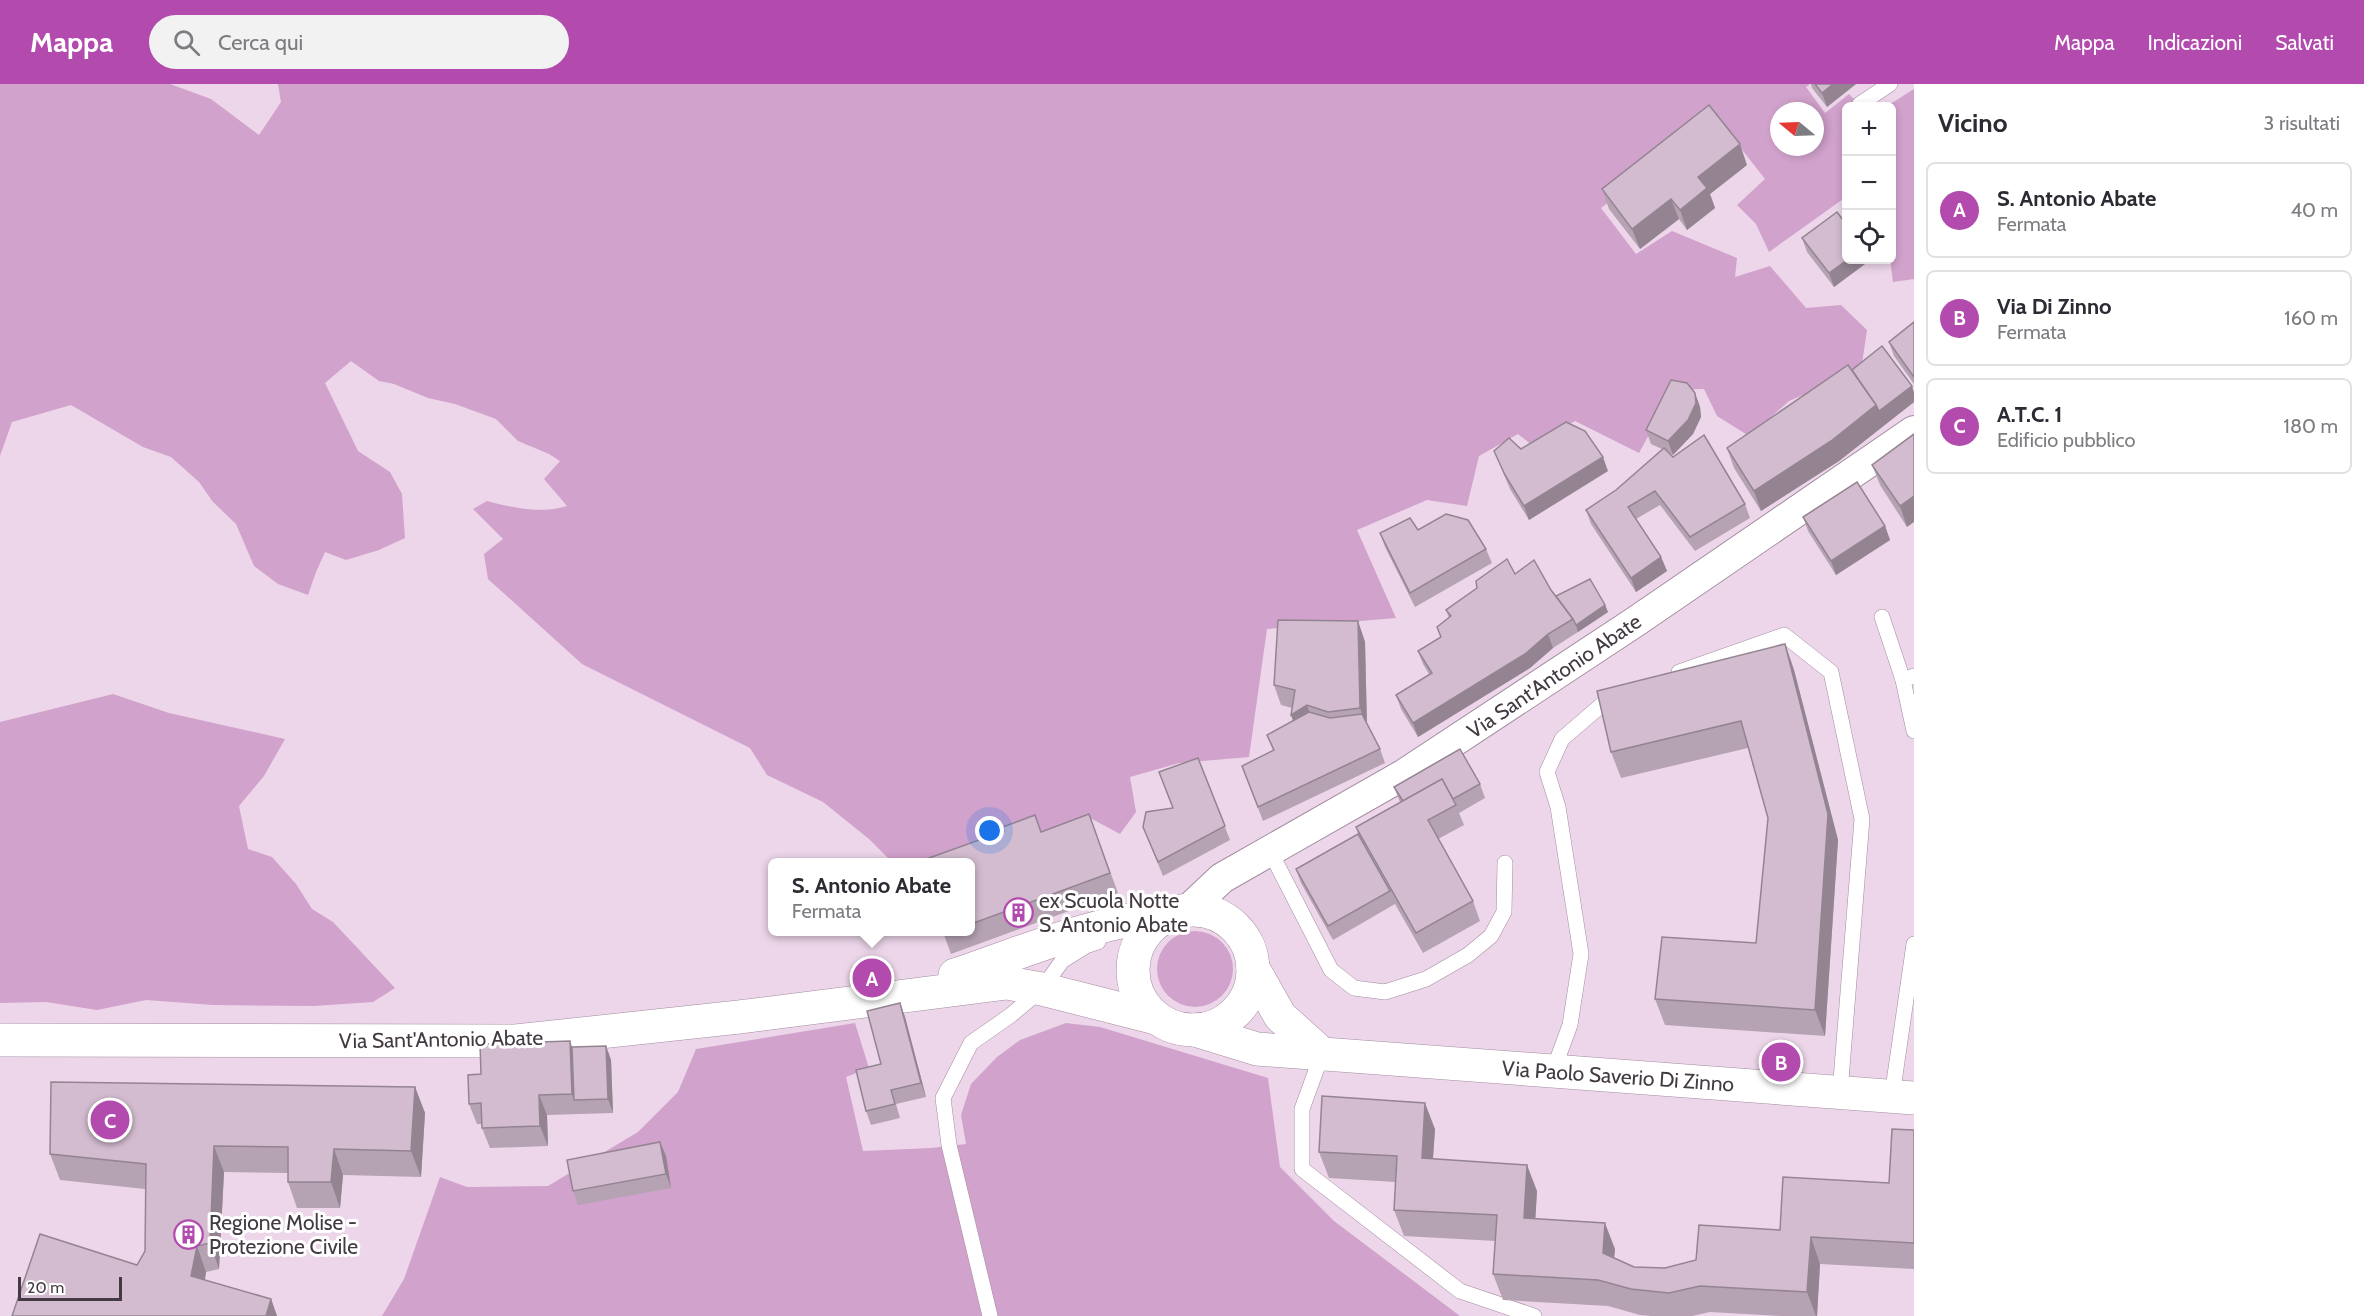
<!DOCTYPE html>
<html lang="it">
<head>
<meta charset="utf-8">
<style>
	:root { --surface:#fff; --page:#f2f2f3; --text:#2b2b33; --muted:#7c7c81; --line:#e1e1e2; --accent:#b34bae }
	body { margin:0; font-family:Cabin,sans-serif; background:var(--page); color:var(--text) }
	.controls { position:absolute; right:18px; top:18px; display:grid; overflow:hidden; border-radius:9px; box-shadow:0 3px 9px #0003 }
	.controls button { width:54px; height:54px; display:grid; place-items:center; padding:0; border:0; border-bottom:2px solid var(--line); background:var(--surface); color:var(--text); font:30px sans-serif }
	.compass { position:absolute; left:1770px; top:18px; width:54px; height:54px; border-radius:50%; background:var(--surface); box-shadow:0 3px 9px #0003; rotate:289deg }
	.scale { position:absolute; left:18px; bottom:15px; width:104px; box-sizing:border-box; padding-left:6px; border:3px solid #433a42; border-top:0; font-size:16px; line-height:21px; white-space:nowrap; color:#433a42; -webkit-text-stroke:4px #fff; paint-order:stroke }
	.you { position:absolute; left:990px; top:747px; width:21px; height:21px; margin:-15px; border:4px solid #fff; border-radius:50%; background:#1a73e8; box-shadow:0 0 0 9px #1a73e833 }
	.badge { display:grid; place-items:center; width:39px; height:39px; border-radius:50%; background:var(--accent); color:#fff; font-size:20px; font-weight:700 }
	.pin { position:absolute; translate:-50% -50%; border:3px solid #fff; box-shadow:0 2px 6px #0006 }
	.popup { position:absolute; left:768px; top:774px; width:207px; height:78px; box-sizing:border-box; display:grid; place-content:center; border-radius:9px; background:var(--surface); filter:drop-shadow(0 2px 4px #0005); font-size:20px; white-space:nowrap; color:var(--muted) }
	.popup b { font-size:22px; color:var(--text) }
	.popup::after { content:''; position:absolute; left:50%; top:100%; margin-left:-12px; border:12px solid transparent; border-top-color:var(--surface) }
	.list { margin:0; padding:0; list-style:none }
	h2 { display:flex; justify-content:space-between; align-items:center; height:78px; margin:0; padding:0 24px; font-size:26px }
	h2 small { font-size:20px; font-weight:400; color:var(--muted) }
	.list li { display:grid; grid-template-columns:39px 1fr auto; gap:18px; align-items:center; box-sizing:border-box; height:96px; margin:0 12px 12px; padding:0 12px; border:2px solid var(--line); border-radius:9px }
	.list b { display:block; font-size:22px; white-space:nowrap }
	.list p { margin:0; font-size:20px; white-space:nowrap; color:var(--muted) }
	.list em { font-size:20px; font-style:normal; color:var(--muted) }
	.icon { flex:none; width:33px; height:33px; fill:none; stroke:currentColor; stroke-width:2; stroke-linecap:round; stroke-linejoin:round }
	.map { position:relative; flex:none; width:1914px; height:1232px; overflow:hidden }
	header { display:flex; align-items:center; gap:36px; box-sizing:border-box; height:84px; padding:0 30px; background:var(--accent); color:#fff }
	header strong { font-size:28px }
	nav { display:flex; gap:33px; margin-inline-start:auto; font-size:21px }
	.search { width:420px; height:54px; background:var(--page); display:flex; align-items:center; gap:15px; box-sizing:border-box; padding:0 21px; border-radius:33px; color:var(--muted); font-size:22px }
	main { display:flex }
	aside { flex:1; background:var(--surface) }
	.map>svg:first-child { display:block }
	.green { fill:#d1a2cc; fill-rule:evenodd }
	.lines { fill:none; stroke-linecap:round; stroke-linejoin:round }
	.service-casing { stroke:#a28c9f; stroke-width:16 }
	.minor-casing { stroke:#a28c9f; stroke-width:32 }
	.tertiary-casing { stroke:#a28c9f; stroke-width:34 }
	.service { stroke:#fff; stroke-width:15 }
	.minor { stroke:#fff; stroke-width:30 }
	.tertiary { stroke:#fff; stroke-width:33 }
	.wall { fill:#b5a2b3 }
	.shaded-wall { fill:#948492 }
	.building { fill:#d3bcd0; stroke:#948492; stroke-width:1.5 }
	.labels { text-anchor:middle; dominant-baseline:central; stroke-width:6; stroke-linejoin:round; paint-order:stroke }
	.street-label { font-size:21px; fill:#433a42; stroke:#fff }
	.poi-label { font-size:21px; fill:#433a42; stroke:#fff; text-anchor:start }
</style>
</head>
<body>
<header>
<strong>Mappa</strong>
<div class="search"><svg class="icon" aria-label="search" viewBox="0 0 24 24"><circle cx="10" cy="10" r="6"/><path d="M15 15l6 6"/></svg>Cerca qui</div>
<nav><a>Mappa</a><a>Indicazioni</a><a>Salvati</a></nav>
</header>
<main>
<div class="map">
<svg width="1914" height="1232" viewBox="0 0 1914 1232">
	<rect width="100%" height="100%" fill="#edd6ea"/>
	<!-- green -->
	<g class="green">
		<path d="M0,0H170L211,15L259,51L281,18L278,0H1810L1806,3L1825,29L1849,10L1856,17L1857,22H1846V113L1769,168L1756,140L1737,121L1765,95L1718,35L1601,124L1636,170L1672,147L1737,174L1735,193L1770,182L1806,224L1841,221L1867,246L1862,280L1831,299L1789,317L1749,352L1717,332L1704,305L1673,306L1639,369L1575,337L1532,361L1518,350L1479,372L1467,422L1427,416L1357,446L1396,534L1267,545L1249,673L1179,679L1130,693L1136,728L1120,750L1092,735L1059,749L940,778H892L869,755L823,718L767,691L750,664L582,580L488,495L484,470L503,455L473,425L487,417C513,424 541,430 567,422L544,395L560,377L549,370L518,357L496,335L455,320L428,314L394,300L379,297L351,277L325,299L358,367L390,388L402,410L405,454L379,466L346,476L325,468L316,488L308,511L278,500L254,482L236,440L213,418L199,398L171,373L143,363L71,321L12,338L0,372ZM1779,27H1815V63H1779Z"/>
		<path d="M1914,5V195L1893,198L1890,176L1892,22H1887Z"/>
		<path d="M113,610L169,629L285,655L264,692L239,722L248,765L272,773L296,800L312,825L333,838L395,904L373,918L314,922L213,921L146,916L97,926L46,918L0,919V638Z"/>
		<circle cx="1195" cy="885" r="38"/>
		<path d="M855,939L869,984L846,993L863,1067L931,1064L966,1060L961,1031L971,1000L997,973L1020,956L1066,939L1100,943L1268,994L1280,1083L1334,1137L1460,1232H382L404,1195L440,1093L467,1103L548,1102L638,1048L678,1008L696,965Z"/>
	</g>
	<g class="lines">
		<defs>
			<g id="service">
				<path d="M1860,20L1890,0"/>
				<path d="M1882,533L1903,596"/>
				<path d="M1679,588L1784,551L1831,588L1862,735L1840,1008"/>
				<path d="M1914,592L1903,596L1914,647"/>
				<path d="M1270,767L1331,886L1354,904L1385,908L1426,895L1468,871L1491,852L1504,828L1505,779"/>
				<path d="M1322,970L1302,1025V1085L1460,1207L1534,1232"/>
				<path d="M1553,987L1570,941L1581,870L1558,723L1547,688L1562,655L1612,612L1617,610"/>
				<path d="M1892,1012L1914,860"/>
				<path d="M990,1232L949,1061L943,1014L971,959L1011,931L1042,905L1062,877L1086,862L1098,858"/>
			</g>
			<path id="minor" d="M1189,825L1222,794L1403,691L1635,538L1914,347"/>
			<g id="tertiary">
				<circle cx="1193" cy="886" r="60"/>
				<path d="M1253,884L1280,932L1322,970"/>
				<path d="M955,891C1024,868 1094,837 1167,831"/>
				<path d="M1195,946L1257,965L1914,1014"/>
				<path d="M0,956L516,957L739,933L1007,899L1042,905L1156,934"/>
			</g>
		</defs>
		<!-- service casing -->
		<use href="#service" class="service-casing"/>
		<!-- minor casing -->
		<use href="#minor" class="minor-casing"/>
		<!-- tertiary casing -->
		<use href="#tertiary" class="tertiary-casing"/>
		<!-- service -->
		<use href="#service" class="service"/>
		<!-- minor -->
		<use href="#minor" class="minor"/>
		<!-- tertiary -->
		<use href="#tertiary" class="tertiary"/>
	</g>
	<!-- wall -->
	<g class="wall">
		<path d="M1811,0H1856L1827,23L1812,4Z"/>
		<path d="M1747,81L1710,110L1715,124L1687,146L1679,135L1640,165L1609,125L1602,105Z"/>
		<path d="M1802,154L1869,177L1834,203L1807,168Z"/>
		<path d="M1914,238V300L1894,272L1889,258Z"/>
		<path d="M1852,286L1912,302L1914,309V318L1839,377L1761,427L1734,384L1727,364Z"/>
		<path d="M1695,309L1700,323L1701,333L1693,350L1673,371L1667,368L1673,373L1745,420L1750,434L1695,467L1660,421L1636,435L1661,473L1667,487L1636,508L1591,440L1586,426L1616,406L1662,365L1651,360L1646,346Z"/>
		<path d="M1914,350L1907,443L1880,401L1872,381Z"/>
		<path d="M1521,365L1608,387L1529,436L1510,405L1494,367Z"/>
		<path d="M1803,433L1885,442L1890,456L1836,491L1808,447Z"/>
		<path d="M1418,446L1486,465L1492,479L1415,523L1385,463L1380,449Z"/>
		<path d="M1515,490L1551,506L1556,512L1605,521L1608,528L1578,548L1553,564L1530,584L1418,653L1401,625L1396,611L1429,590L1423,580L1418,567L1441,553L1449,534L1446,526Z"/>
		<path d="M1358,537L1365,558L1367,640L1380,665L1385,679L1263,737L1242,682L1273,666L1267,651L1293,636L1291,631L1292,624L1281,621L1274,601Z"/>
		<path d="M1785,560L1794,586L1838,756L1825,952L1665,941L1655,915L1756,859L1768,734L1748,664L1621,694L1611,668Z"/>
		<path d="M1198,674L1230,756L1163,792L1143,743L1173,724Z"/>
		<path d="M1480,700L1485,714L1459,729L1464,741L1438,755L1473,817L1480,837L1423,869L1395,820L1333,856L1301,799L1296,785L1358,750L1356,743L1400,718L1394,703Z"/>
		<path d="M1089,730L1118,809L951,870L943,848H971V778L1004,747L1041,748Z"/>
		<path d="M900,919L905,933L926,1013L896,1020L900,1034L871,1041L866,1027Z"/>
		<path d="M606,962L611,976L613,1029L547,1031L548,1062L490,1064L482,1044V1040H477L469,1020L481,990L572,963Z"/>
		<path d="M415,1003L425,1029L421,1093L343,1091L340,1124H297L288,1098V1089L224,1088L219,1185L206,1188L205,1196L271,1215L277,1232H12L137,1181L145,1167V1105L60,1096L50,1070Z"/>
		<path d="M1435,1045L1433,1075L1537,1107L1535,1135L1615,1165L1614,1174L1634,1183L1665,1184L1696,1176L1780,1146L1889,1099L1914,1046V1185L1820,1180L1817,1232H1781L1710,1228L1692,1232H1651L1640,1231L1608,1222L1503,1216L1493,1190L1496,1157L1404,1152L1394,1126L1396,1098L1329,1094L1319,1068Z"/>
		<path d="M660,1058L666,1072L671,1104L578,1121L573,1107Z"/>
	</g>
	<!-- shaded-wall -->
	<g class="shaded-wall">
		<path d="M1833,0H1856L1827,23L1822,9Z"/>
		<path d="M1740,60L1747,81L1710,110L1715,124L1687,146L1680,126L1698,93Z"/>
		<path d="M1671,115L1679,135L1640,165L1632,145Z"/>
		<path d="M1847,176H1868L1869,177L1834,203L1829,189Z"/>
		<path d="M1912,302L1914,309V318L1839,377L1761,427L1754,407L1876,321Z"/>
		<path d="M1695,309L1700,323L1701,333L1693,350L1673,371L1668,357Z"/>
		<path d="M1603,373L1608,387L1529,436L1524,422Z"/>
		<path d="M1914,412V438L1907,443L1900,422Z"/>
		<path d="M1885,442L1890,456L1836,491L1831,477Z"/>
		<path d="M1661,473L1667,487L1636,508L1631,494Z"/>
		<path d="M1605,521L1608,528L1578,548L1576,541Z"/>
		<path d="M1358,537L1365,558L1367,644L1360,624Z"/>
		<path d="M1548,550L1553,564L1530,584L1418,653L1413,639Z"/>
		<path d="M1785,560L1794,586L1838,756L1825,952L1815,926Z"/>
		<path d="M1307,621L1314,642L1299,652L1291,631Z"/>
		<path d="M900,919L905,933L926,1013L921,999Z"/>
		<path d="M570,957L577,977L574,1016L572,1010Z"/>
		<path d="M606,962L611,976L613,1029L608,1015Z"/>
		<path d="M415,1003L425,1029L421,1093L411,1067Z"/>
		<path d="M539,1011L547,1031L548,1062L540,1042Z"/>
		<path d="M1425,1019L1435,1045L1431,1101L1422,1074Z"/>
		<path d="M660,1058L666,1072L671,1104L666,1090Z"/>
		<path d="M214,1062L224,1088L219,1185L210,1159Z"/>
		<path d="M334,1065L343,1091L340,1124L331,1098Z"/>
		<path d="M1527,1081L1537,1107L1534,1160L1524,1134Z"/>
		<path d="M1605,1139L1615,1165L1612,1195L1603,1169Z"/>
		<path d="M1811,1153L1820,1180L1817,1232H1816L1807,1208Z"/>
		<path d="M197,1162L206,1188L201,1218L191,1192Z"/>
		<path d="M271,1215L277,1232H266Z"/>
	</g>
	<!-- building -->
	<g class="building">
		<path d="M1815,0H1833L1822,9Z"/>
		<path d="M1709,21L1740,60L1698,93L1707,104L1680,126L1671,115L1632,145L1602,105Z"/>
		<path d="M1837,128L1846,140L1847,176L1829,189L1802,154Z"/>
		<path d="M1914,238V293L1889,258Z"/>
		<path d="M1882,262L1912,302L1879,327L1876,321L1852,286Z"/>
		<path d="M1848,281L1876,321L1831,357L1754,407L1727,364Z"/>
		<path d="M1671,296L1687,299L1695,309L1696,319L1688,336L1668,357L1646,346Z"/>
		<path d="M1566,338L1585,347L1603,373L1524,422L1505,391L1494,367L1509,354L1521,365Z"/>
		<path d="M1914,350V412L1900,422L1872,381Z"/>
		<path d="M1704,351L1745,420L1690,453L1655,407L1628,423L1661,473L1631,494L1586,426L1616,406L1664,364L1673,373Z"/>
		<path d="M1857,398L1885,442L1831,477L1803,433Z"/>
		<path d="M1446,430L1468,436L1486,465L1410,509L1380,449L1410,434L1418,446Z"/>
		<path d="M1507,475L1515,490L1534,476L1551,506L1573,535L1548,550L1525,570L1413,639L1396,611L1432,589L1418,567L1441,553L1437,543L1451,532L1446,526L1477,504L1476,497Z"/>
		<path d="M1590,495L1605,521L1576,541L1573,535L1556,512Z"/>
		<path d="M1278,536L1358,537L1360,624L1328,628L1307,621L1291,631L1295,606L1274,601Z"/>
		<path d="M1785,560L1828,730L1815,926L1655,915L1662,853L1756,859L1768,734L1741,637L1611,668L1597,607Z"/>
		<path d="M1309,628L1330,634L1362,630L1380,665L1258,723L1242,682L1274,666L1267,651Z"/>
		<path d="M1460,665L1480,700L1453,715L1442,695L1403,717L1394,703Z"/>
		<path d="M1198,674L1225,742L1158,778L1143,743L1146,728L1173,724L1159,688Z"/>
		<path d="M1442,695L1456,721L1428,736L1473,817L1416,849L1356,743Z"/>
		<path d="M1089,730L1110,789L971,840V778H918L1004,747L1003,743L1035,731L1041,748Z"/>
		<path d="M1358,750L1390,807L1328,842L1296,785Z"/>
		<path d="M900,919L921,999L891,1006L895,1020L866,1027L856,986L881,980L867,927Z"/>
		<path d="M570,957L572,1010L539,1011L540,1042L482,1044L481,1019L469,1020L468,991L481,990L480,960Z"/>
		<path d="M606,962L608,1015L574,1016L572,963Z"/>
		<path d="M51,998L415,1003L411,1067L334,1065L331,1098H288V1063L214,1062L210,1159L197,1162L191,1192L271,1215L266,1232H12L40,1150L137,1181L145,1167L146,1080L50,1070Z"/>
		<path d="M1322,1012L1425,1019L1422,1074L1527,1081L1524,1134L1605,1139L1603,1169L1634,1183L1665,1184L1696,1176L1699,1141L1780,1146L1783,1093L1889,1099L1892,1045L1914,1046V1159L1811,1153L1807,1208L1700,1202L1669,1209L1631,1205L1598,1196L1493,1190L1497,1131L1394,1126L1397,1072L1319,1068Z"/>
		<path d="M660,1058L666,1090L573,1107L567,1076Z"/>
	</g>
	<!-- icons -->
	<defs>
		<symbol id="building-ring" viewBox="-11 -11 22 22"><circle r="9.5" fill="#fff" stroke="#b34bae" stroke-width="1.5"/><path d="M-4-6H4V6H1V3H-1V6H-4ZM-2.5-4.3h1.7v1.8h-1.7ZM.8-4.3h1.7v1.8H.8ZM-2.5-1h1.7V.8h-1.7ZM.8-1h1.7V.8H.8Z" fill="#b34bae"/></symbol>
	</defs>
	<g fill-rule="evenodd">
		<use href="#building-ring" x="1002" y="812" width="33" height="33"/>
		<use href="#building-ring" x="172" y="1134" width="33" height="33"/>
	</g>
	<g class="labels">
		<!-- street labels -->
		<g class="street-label">
			<text transform="translate(1554 592) rotate(-34)">Via Sant'Antonio Abate</text>
			<text transform="translate(441 955) rotate(-1)">Via Sant'Antonio Abate</text>
			<text transform="translate(1618 992) rotate(4)">Via Paolo Saverio Di Zinno</text>
		</g>
		<!-- poi labels -->
		<g class="poi-label">
			<text x="1039" y="816">ex Scuola Notte<tspan x="1039" dy="24">S. Antonio Abate</tspan></text>
			<text x="209" y="1138">Regione Molise -<tspan x="209" dy="24">Protezione Civile</tspan></text>
		</g>
	</g>
</svg>
<div class="controls">
<button>+</button>
<button>−</button>
<button><svg class="icon" aria-label="locate" viewBox="0 0 24 24"><circle cx="12" cy="12" r="6"/><path d="M12 2v4M12 18v4M2 12h4M18 12h4"/></svg></button>
</div>
<svg class="compass" viewBox="-18 -18 36 36"><path d="M0-13l5 13h-10z" fill="#e53935"/><path d="M0 13l5-13h-10z" fill="#7c7c81"/></svg>
<div class="scale">20 m</div>
<div class="you"></div>
<div class="pin badge" style="left:872px;top:894px">A</div>
<div class="popup"><b>S. Antonio Abate</b>Fermata</div>
<div class="pin badge" style="left:1781px;top:978px">B</div>
<div class="pin badge" style="left:110px;top:1036px">C</div>
</div>
<aside>
<h2>Vicino<small>3 risultati</small></h2>
<ul class="list">
<li><span class="badge">A</span><div><b>S. Antonio Abate</b><p>Fermata</p></div><em>40 m</em></li>
<li><span class="badge">B</span><div><b>Via Di Zinno</b><p>Fermata</p></div><em>160 m</em></li>
<li><span class="badge">C</span><div><b>A.T.C. 1</b><p>Edificio pubblico</p></div><em>180 m</em></li>
</ul>
</aside>
</main>
</body>
</html>
